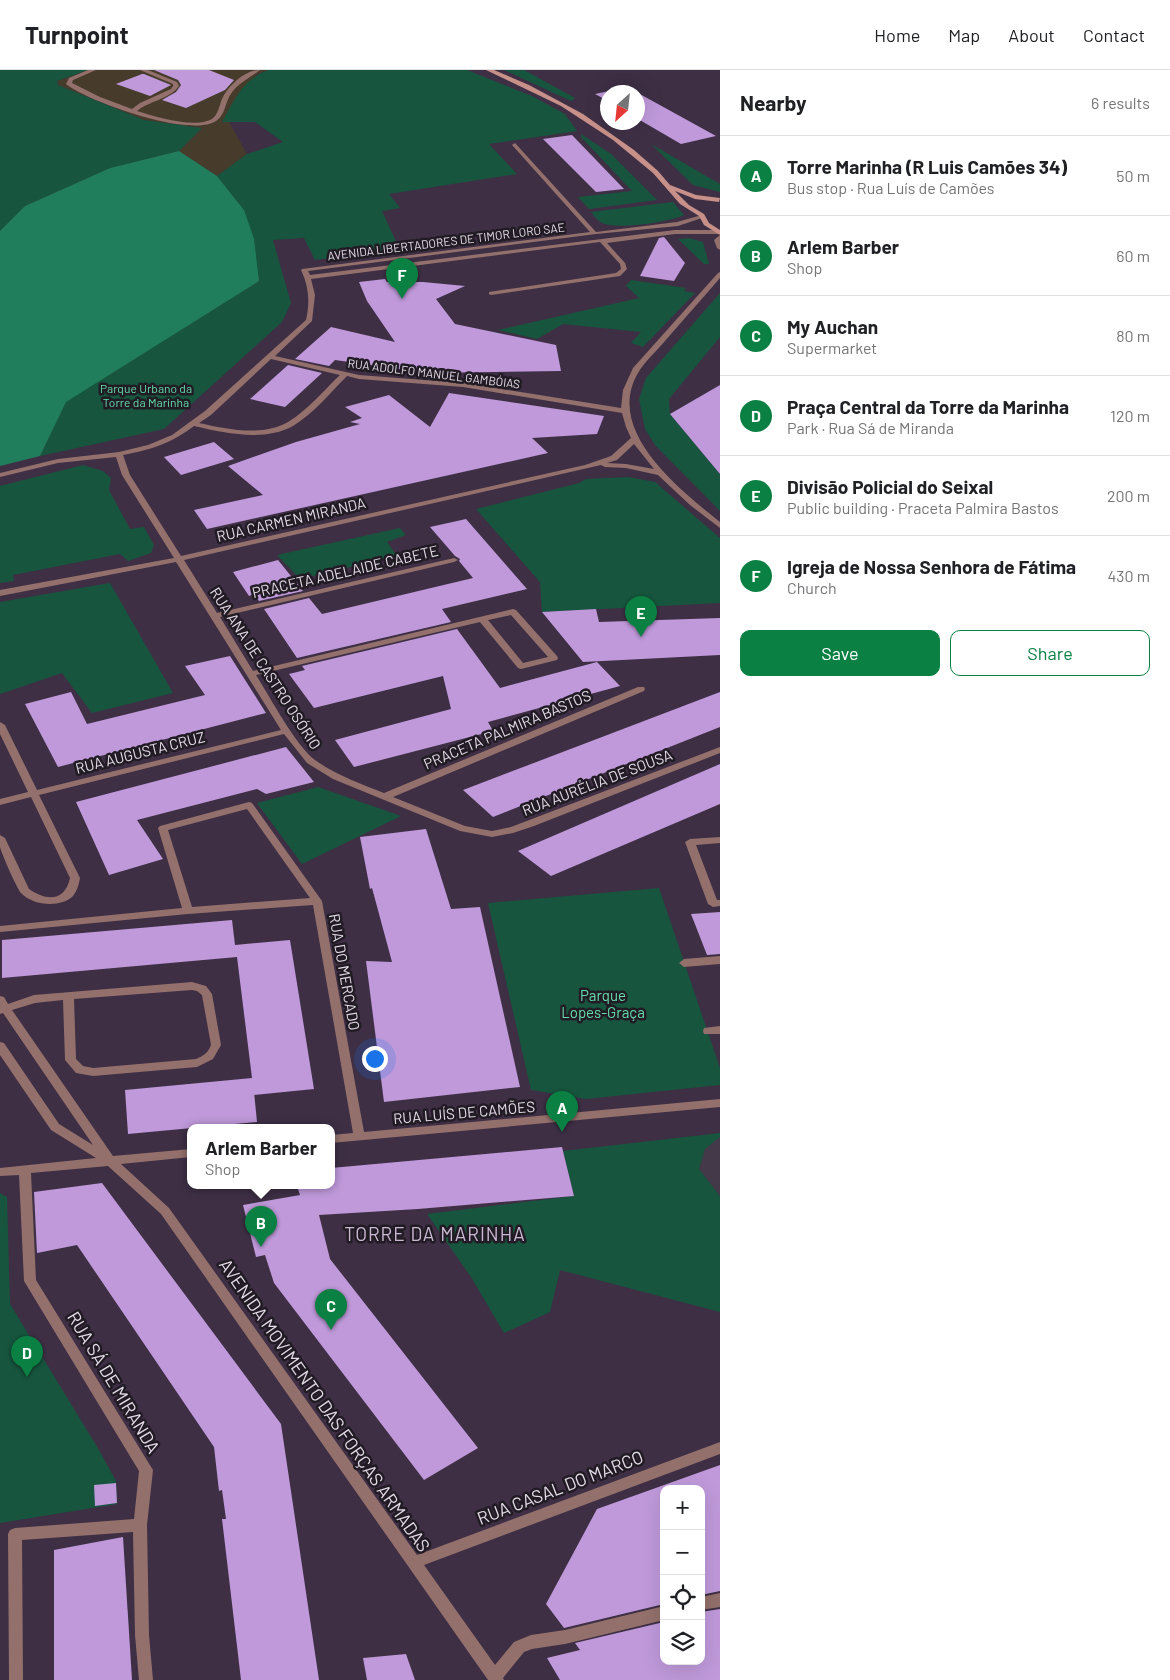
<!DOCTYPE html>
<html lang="en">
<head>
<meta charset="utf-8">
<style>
	:root { --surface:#fff; --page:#f6f6f6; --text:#202124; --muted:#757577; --line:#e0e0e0; --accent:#0b8043 }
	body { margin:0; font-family:Barlow,sans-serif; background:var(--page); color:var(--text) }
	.controls { position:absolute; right:15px; bottom:15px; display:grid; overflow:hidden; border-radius:10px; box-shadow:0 5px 20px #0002 }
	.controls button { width:45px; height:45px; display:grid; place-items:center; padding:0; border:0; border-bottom:1px solid var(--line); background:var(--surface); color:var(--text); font:25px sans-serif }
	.compass { position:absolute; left:600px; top:15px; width:45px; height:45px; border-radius:50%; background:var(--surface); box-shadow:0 5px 20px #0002; rotate:207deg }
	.you { position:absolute; left:374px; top:988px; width:18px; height:18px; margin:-12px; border:4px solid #fff; border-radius:50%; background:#1a73e8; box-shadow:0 0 0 8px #1a73e833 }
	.badge { display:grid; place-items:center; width:32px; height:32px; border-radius:50%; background:var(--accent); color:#fff; font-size:16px; font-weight:700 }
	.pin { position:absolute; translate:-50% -41px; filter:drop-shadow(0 1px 2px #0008) }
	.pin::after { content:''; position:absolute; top:26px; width:18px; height:15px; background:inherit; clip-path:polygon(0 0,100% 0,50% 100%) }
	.popup { position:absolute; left:187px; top:1054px; width:148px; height:65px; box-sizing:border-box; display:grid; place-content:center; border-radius:10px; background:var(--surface); filter:drop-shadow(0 1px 4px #0005); font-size:16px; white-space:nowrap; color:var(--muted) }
	.popup b { font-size:19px; color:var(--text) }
	.popup::after { content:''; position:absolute; left:50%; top:100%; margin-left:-10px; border:10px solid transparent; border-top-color:var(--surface) }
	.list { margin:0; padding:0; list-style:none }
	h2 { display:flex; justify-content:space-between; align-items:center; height:65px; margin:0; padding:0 20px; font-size:21px }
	h2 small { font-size:16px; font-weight:400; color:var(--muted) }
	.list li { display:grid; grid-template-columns:32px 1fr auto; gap:15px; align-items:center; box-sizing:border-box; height:80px; padding:0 20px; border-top:1px solid var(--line) }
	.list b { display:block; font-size:19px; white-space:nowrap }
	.list p { margin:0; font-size:16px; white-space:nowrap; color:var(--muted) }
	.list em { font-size:16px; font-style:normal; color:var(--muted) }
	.actions { display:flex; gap:10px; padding:15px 20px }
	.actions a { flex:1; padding:11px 0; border:1px solid var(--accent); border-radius:10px; text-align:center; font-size:18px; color:var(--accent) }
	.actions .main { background:var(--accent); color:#fff }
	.icon { flex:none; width:28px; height:28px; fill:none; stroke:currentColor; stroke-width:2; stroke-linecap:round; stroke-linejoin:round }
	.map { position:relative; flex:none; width:720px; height:1610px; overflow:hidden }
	header { display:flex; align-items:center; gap:30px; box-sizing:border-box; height:70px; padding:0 25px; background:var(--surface); border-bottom:1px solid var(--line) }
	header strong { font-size:24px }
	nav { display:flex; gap:28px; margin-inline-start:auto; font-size:18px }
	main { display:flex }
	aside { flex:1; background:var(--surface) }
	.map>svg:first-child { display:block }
	.industrial { fill:#473c2c }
	.education { fill:#443949 }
	.green { fill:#17553e }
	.forest { fill:#217e5c }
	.building { fill:#bf99da }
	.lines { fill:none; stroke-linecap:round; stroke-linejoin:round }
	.minor { fill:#93706b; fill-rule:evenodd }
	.secondary { fill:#c79088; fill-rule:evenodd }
	.labels { text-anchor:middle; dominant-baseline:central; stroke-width:5; stroke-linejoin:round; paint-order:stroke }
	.far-street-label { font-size:12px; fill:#e4dbe8; stroke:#211b24 }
	.far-park-label { font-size:12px; fill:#64ddac; stroke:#211b24 }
	.street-label { font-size:15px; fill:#e4dbe8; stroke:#211b24 }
	.park-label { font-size:15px; fill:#64ddac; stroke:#211b24 }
	.near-street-label { font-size:18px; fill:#e4dbe8; stroke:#211b24 }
	.near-neighbourhood-label { font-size:19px; letter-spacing:1px; fill:#cbb9d4; stroke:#211b24 }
</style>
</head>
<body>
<header>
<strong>Turnpoint</strong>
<nav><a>Home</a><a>Map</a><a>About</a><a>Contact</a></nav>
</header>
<main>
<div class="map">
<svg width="720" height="1610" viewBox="0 0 720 1610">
	<rect width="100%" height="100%" fill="#3e2f45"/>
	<!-- industrial -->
	<path class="industrial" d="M88,0H268L256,5L223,52H229L247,84L217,106L179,81L201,58L144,50L58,15L57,11Z"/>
	<!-- education -->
	<path class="education" d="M720,1067V1126L699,1099L705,1078Z"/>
	<!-- green -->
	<g class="green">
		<path d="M0,0H88L57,11L58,15L144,50L202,58L179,81L110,98L25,136L0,161Z"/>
		<path d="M268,0H467L532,26L565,44L577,61L489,74L517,104L389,124L400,138L382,141L400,180L315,190L304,168L273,170L291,233L282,252L164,359L40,386L65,332L259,211L244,140L217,106L247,84L283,72L255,52H222C235,29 242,10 268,0Z"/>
		<path d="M504,0H524L575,28L571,31Z"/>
		<path d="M581,64L611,84L657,130L589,139L578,127L632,121L581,67Z"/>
		<path d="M651,74L720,114V122L693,115Z"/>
		<path d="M673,132L684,145C669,152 618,160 602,153C598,151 594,146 591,142Z"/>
		<path d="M689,168L703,172L709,194H704L678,169Z"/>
		<path d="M631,210L686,218L684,221L695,223L643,277L631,273L641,262L563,254L537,269L498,260L639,228L626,216Z"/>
		<path d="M720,223V267L669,329L670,344L720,404V441L655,375L645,359L639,329L646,308Z"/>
		<path d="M83,395L103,401L111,408L109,420L130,459L144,457L154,475L151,483L128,491L120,484L13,505L14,511L0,513V416Z"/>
		<path d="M628,407L655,412L720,468V533L542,542L540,512L476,439L579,413L586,409Z"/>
		<path d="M400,458L406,465L387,472L397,486L300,509L277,485Z"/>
		<path d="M110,513L173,623L92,643L62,603L0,624V532Z"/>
		<path d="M318,717L401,746L302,794L257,733Z"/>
		<path d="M659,818L720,998V1015L586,1029L531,1020L488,833Z"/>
		<path d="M720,1063V1067L705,1079L699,1099L720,1126V1242L560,1200L550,1242L504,1263L471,1207L427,1144L574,1126L563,1081Z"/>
		<path d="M0,1123L7,1127L10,1234L99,1380L116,1411L117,1434L0,1453Z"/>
	</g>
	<!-- forest -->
	<path class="forest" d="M179,81L217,106L244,140L254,169L259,211L66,332L40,386L0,396V161L25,136L110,98Z"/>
	<!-- building -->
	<g class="building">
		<path d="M154,0H209L234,10L225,20L186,38L162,30L176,22L181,15L178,10Z"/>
		<path d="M142,4H144L171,15L150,26L116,14Z"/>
		<path d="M628,17L637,22H608V31L595,24Z"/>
		<path d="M638,23L716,66L681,74L638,49Z"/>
		<path d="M572,65L624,119L596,122L543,69Z"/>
		<path d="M664,167L685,193L674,211L640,206L659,168Z"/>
		<path d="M385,209L387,212H423L465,216L436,229L455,254L556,275L561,301L427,303L335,290L329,296L295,289L331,257L395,272L367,231L359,212Z"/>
		<path d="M288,295L322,303L285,337L250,329Z"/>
		<path d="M720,315V404L670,344Z"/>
		<path d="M449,323L604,346L597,364L532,368L548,383L207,459L194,440L263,425L228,396L296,372L360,354L350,352L362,348L345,337L389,325L430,357Z"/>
		<path d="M214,372L234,389L181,405L164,387Z"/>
		<path d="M466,449L527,519L442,539L451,552L297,588L264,539L309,528L322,544L473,508L459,491L460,489L455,486L430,457Z"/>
		<path d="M278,490L303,521L259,531L254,524L249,526L233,502Z"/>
		<path d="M596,539L599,552L720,548V585L583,592L542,542Z"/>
		<path d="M457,559L500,618L597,592L620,616L488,652L493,661L354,697L335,670L451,639L443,606L314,638L289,604L305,600L302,596Z"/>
		<path d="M230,586L266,643L58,697L25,634L71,622L87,654L205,625L185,596Z"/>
		<path d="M720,622V657L493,747L463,720Z"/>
		<path d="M286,677L314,712L266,724L257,719L137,750L163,789L109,805L76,732Z"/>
		<path d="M720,694V734L551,806L518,781Z"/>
		<path d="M426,759L451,839L480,837L520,1017L384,1032L366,891L392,892L372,818L370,819L360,767Z"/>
		<path d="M720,842V884L707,885L691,844Z"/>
		<path d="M232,850L235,875L290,870L314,1019L254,1025V1022L257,1052L128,1064L125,1020L252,1008L237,887L2,908V870Z"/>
		<path d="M562,1077L574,1126L418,1139L319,1145L330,1189L478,1378L424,1410L274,1213L265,1185L256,1187L243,1135L300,1125L297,1116H331V1098Z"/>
		<path d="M102,1113L281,1354L319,1610H241L222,1449H226L222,1420L219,1421L214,1377L77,1175L37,1183L34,1122Z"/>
		<path d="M720,1395V1521L701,1525V1419H664V1534L564,1558L546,1534L597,1439Z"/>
		<path d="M116,1413L117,1433L95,1436L94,1415Z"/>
		<path d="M123,1467L132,1610H54V1480Z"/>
		<path d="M720,1539V1610H560L547,1588L580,1580L575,1573L664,1552V1591H701V1542Z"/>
		<path d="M406,1584L415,1610H367L363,1588Z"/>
	</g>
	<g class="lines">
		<!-- minor -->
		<g class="minor">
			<path d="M88,0H96L73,10L72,13L100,27L132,39L140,33L171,19L173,16V14L140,0H148L177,12L179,16C170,29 149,31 137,41C156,47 192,58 210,50C219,46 219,34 223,27C230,14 246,0 260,0C251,7 240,12 233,21C225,30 226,45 216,51C190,68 89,32 66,14L69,8Z"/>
			<path d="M515,73L596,162L677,152L702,145L705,147L678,156L596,164L308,201L310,205L675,160H719L720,164H675L607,173L625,193L627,199L620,206L491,225L489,224V222L616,203L621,199L620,194L600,172L311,209L315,225L312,251L275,286L359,305L463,313L621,338L623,320L633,298L718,203L720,202V208C702,229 683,250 665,271C656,282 644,292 638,303C604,361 680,420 720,452V458L690,435L658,405L626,398L605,397L601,395L184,490L217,543L454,488L458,490L454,492L220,547L253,601L513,539L516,540L557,586L558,588L557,590L521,599L518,598L480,552L256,605C270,627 296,676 315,690C336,705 361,714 384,723L638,617H644L645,619L644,621L393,727L465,756L492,761L511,757L720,677V683L534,756L513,763L492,767L460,761L333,709L307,693L284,664L39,725L80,808C79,814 77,821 73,826C61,838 33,836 21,823C17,819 1,782 0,777C0,773 0,769 0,765L5,768L29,819C46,831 65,832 70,808L31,727L0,735V729L28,722L0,664V652L5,655L37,720L281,660L176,492L0,526V520L174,488L122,405L116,387L58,393L0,407V403L58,389L119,382L148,375L172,365L205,341L306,250C310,232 309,217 301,200L302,199L590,162L513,76L512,75ZM271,289L340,305C323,321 308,340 288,352C262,367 226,359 199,353L211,345ZM347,306L359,309L463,317L622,343L626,357L631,368L611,386L585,395L181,486L130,405L123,385C153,379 170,374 194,356C225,363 264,372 293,356C313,344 330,323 347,306ZM634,374L654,399L626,394L607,393L617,390ZM511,545L548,587L523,593L488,550Z"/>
			<path d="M720,165V180L717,178L714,170Z"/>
			<path d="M249,732L252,733L322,831L364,1062L720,1029V1037L331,1073V1065L353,1063L313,835L188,844L0,862V856L182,838L158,758L160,756ZM247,739L310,828L192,837L168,760Z"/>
			<path d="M720,767V773L696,775L717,830H720V836L713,837L708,834L685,772L690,769Z"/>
			<path d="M720,886V894L684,897L679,893L684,889Z"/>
			<path d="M192,912L206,916L212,924L221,975L213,989L197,997L93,1006L76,1003L65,990L63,930L35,933L12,940L113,1086L191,1079V1087L121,1094L169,1138L417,1485L720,1372V1384L424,1495L495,1595L514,1572L531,1565L565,1560L664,1536V1550L565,1574L532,1579L524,1582L503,1608L504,1610H488L161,1144L108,1096L31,1103L36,1210L153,1400L147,1455L149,1565L153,1610H139L135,1565L133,1462L22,1470L23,1610H9L8,1464L10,1460L15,1458L134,1449L139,1401L24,1211L19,1105L0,1106V1098L96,1088L51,1060L0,985V972L4,973L59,1054L93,1075L3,943L0,944V926L4,927L8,934L34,925ZM192,920L197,921L202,925L211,975C208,983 203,986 196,989L93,998L83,996L76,989L74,929Z"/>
			<path d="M720,956V964H704L703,961L704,958Z"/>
			<path d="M720,1523V1537L701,1540V1527Z"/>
		</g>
		<!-- secondary -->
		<path class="secondary" d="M486,0H494L529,15L583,44L634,80L658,101L670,115L696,125L720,128L719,132L695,129L675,121L689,135L704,144L709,153L720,160V165L704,155L699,146L680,134L653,103L613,70L561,36Z"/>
	</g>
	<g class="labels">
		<!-- far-street labels -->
		<g class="far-street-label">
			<text transform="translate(446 171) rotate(-7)">AVENIDA LIBERTADORES DE TIMOR LORO SAE</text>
			<text transform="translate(434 303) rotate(7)">RUA ADOLFO MANUEL GAMBÓIAS</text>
		</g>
		<!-- far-park labels -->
		<g class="far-park-label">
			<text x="146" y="318">Parque Urbano da<tspan x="146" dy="14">Torre da Marinha</tspan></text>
		</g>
		<!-- street labels -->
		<g class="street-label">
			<text transform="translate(291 449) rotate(-13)">RUA CARMEN MIRANDA</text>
			<text transform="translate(345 501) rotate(-13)">PRACETA ADELAIDE CABETE</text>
			<text transform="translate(266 598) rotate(57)">RUA ANA DE CASTRO OSÓRIO</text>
			<text transform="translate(507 659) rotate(-23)">PRACETA PALMIRA BASTOS</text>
			<text transform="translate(140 682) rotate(-14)">RUA AUGUSTA CRUZ</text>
			<text transform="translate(597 712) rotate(-21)">RUA AURÉLIA DE SOUSA</text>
			<text transform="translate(345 902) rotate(80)">RUA DO MERCADO</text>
			<text transform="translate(464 1042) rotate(-5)">RUA LUÍS DE CAMÕES</text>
		</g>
		<!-- park labels -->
		<g class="park-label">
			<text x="603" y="925">Parque<tspan x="603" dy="17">Lopes-Graça</tspan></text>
		</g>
		<!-- near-street labels -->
		<g class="near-street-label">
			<text transform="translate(114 1312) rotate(59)">RUA SÁ DE MIRANDA</text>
			<text transform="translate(325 1335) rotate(55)">AVENIDA MOVIMENTO DAS FORÇAS ARMADAS</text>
			<text transform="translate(560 1417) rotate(-21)">RUA CASAL DO MARCO</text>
		</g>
		<!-- near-neighbourhood labels -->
		<g class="near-neighbourhood-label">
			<text x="435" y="1163">TORRE DA MARINHA</text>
		</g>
	</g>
</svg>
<div class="controls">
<button>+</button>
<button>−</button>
<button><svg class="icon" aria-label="locate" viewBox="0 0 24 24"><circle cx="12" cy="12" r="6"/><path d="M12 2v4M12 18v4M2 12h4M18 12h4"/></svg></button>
<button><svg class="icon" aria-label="layers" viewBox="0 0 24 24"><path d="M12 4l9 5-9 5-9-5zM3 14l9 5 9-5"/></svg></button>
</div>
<svg class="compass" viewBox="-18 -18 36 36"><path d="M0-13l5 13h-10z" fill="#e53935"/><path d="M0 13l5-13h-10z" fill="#757577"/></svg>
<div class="you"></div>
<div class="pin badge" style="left:562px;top:1062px">A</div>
<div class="pin badge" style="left:261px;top:1177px">B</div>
<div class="popup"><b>Arlem Barber</b>Shop</div>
<div class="pin badge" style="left:331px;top:1260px">C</div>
<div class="pin badge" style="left:27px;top:1307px">D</div>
<div class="pin badge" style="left:641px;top:567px">E</div>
<div class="pin badge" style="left:402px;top:229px">F</div>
</div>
<aside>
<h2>Nearby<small>6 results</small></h2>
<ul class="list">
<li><span class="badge">A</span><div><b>Torre Marinha (R Luis Camões 34)</b><p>Bus stop · Rua Luís de Camões</p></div><em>50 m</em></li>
<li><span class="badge">B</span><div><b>Arlem Barber</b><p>Shop</p></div><em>60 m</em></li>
<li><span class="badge">C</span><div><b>My Auchan</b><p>Supermarket</p></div><em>80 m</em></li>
<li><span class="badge">D</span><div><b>Praça Central da Torre da Marinha</b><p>Park · Rua Sá de Miranda</p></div><em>120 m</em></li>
<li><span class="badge">E</span><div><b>Divisão Policial do Seixal</b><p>Public building · Praceta Palmira Bastos</p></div><em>200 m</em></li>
<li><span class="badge">F</span><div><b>Igreja de Nossa Senhora de Fátima</b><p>Church</p></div><em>430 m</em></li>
</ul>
<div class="actions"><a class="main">Save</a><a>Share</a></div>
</aside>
</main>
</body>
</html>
